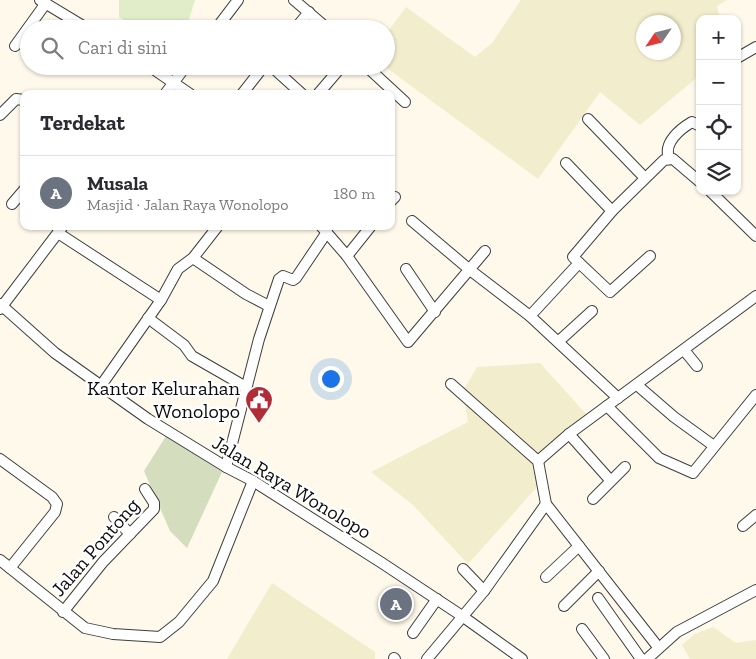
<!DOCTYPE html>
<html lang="id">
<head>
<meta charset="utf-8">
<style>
	:root { --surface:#fff; --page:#f2f2f3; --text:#2b2b33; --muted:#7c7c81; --line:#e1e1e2; --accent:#d93025 }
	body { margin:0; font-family:"Zilla Slab",serif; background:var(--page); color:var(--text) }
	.controls { position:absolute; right:15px; top:15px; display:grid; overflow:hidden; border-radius:10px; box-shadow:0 1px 4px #0004 }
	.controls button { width:45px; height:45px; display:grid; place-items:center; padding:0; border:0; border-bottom:1px solid var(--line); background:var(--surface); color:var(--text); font:25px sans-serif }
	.compass { position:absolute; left:636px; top:15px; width:45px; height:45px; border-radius:50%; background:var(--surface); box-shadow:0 1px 4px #0004; rotate:235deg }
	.you { position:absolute; left:330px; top:378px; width:18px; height:18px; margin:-12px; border:4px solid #fff; border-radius:50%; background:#1a73e8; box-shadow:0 0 0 8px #1a73e833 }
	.badge { display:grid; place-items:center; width:32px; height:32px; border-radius:50%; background:var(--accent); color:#fff; font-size:16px; font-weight:700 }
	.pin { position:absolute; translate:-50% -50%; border:2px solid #fff; box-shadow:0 1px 5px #0006 }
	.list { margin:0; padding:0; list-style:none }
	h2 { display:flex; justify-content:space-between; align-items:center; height:65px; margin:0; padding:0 20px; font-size:21px }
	h2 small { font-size:16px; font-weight:400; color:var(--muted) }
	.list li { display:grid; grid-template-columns:32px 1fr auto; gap:15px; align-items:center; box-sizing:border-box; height:75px; padding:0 20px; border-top:1px solid var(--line) }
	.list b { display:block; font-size:19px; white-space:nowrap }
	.list p { margin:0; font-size:16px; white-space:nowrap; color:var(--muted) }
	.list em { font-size:16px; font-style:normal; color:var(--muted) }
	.icon { flex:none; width:28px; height:28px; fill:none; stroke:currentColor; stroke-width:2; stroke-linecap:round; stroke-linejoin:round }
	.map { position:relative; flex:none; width:756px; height:659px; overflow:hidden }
	.search { position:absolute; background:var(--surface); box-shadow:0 1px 4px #0004; left:20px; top:20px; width:375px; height:55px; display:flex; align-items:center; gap:12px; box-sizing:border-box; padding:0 18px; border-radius:28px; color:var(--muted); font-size:19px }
	.panel { position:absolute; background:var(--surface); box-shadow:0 1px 4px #0004; left:20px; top:90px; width:375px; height:140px; border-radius:10px }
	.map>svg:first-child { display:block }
	.farmland { fill:#f2edcc; fill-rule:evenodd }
	.cemetery { fill:#d4ddbe }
	.pitch { fill:#e1edc8 }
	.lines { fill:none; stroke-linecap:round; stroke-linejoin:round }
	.minor-casing { stroke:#3e3e3e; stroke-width:12 }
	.minor { stroke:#fff; stroke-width:10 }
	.labels { text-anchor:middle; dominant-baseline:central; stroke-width:5; stroke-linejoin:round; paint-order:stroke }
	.poi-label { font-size:20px; fill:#0b0b0b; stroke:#fff; text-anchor:end }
	.street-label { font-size:20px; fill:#0b0b0b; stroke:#fff }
</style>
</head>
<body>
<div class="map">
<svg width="756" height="659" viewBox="0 0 756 659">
	<rect width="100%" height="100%" fill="#fef9ea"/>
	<!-- farmland -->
	<g class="farmland">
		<path d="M521,0H727L717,6L720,19H700V75L640,125L600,92L538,179L384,66H386V34L406,7L475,57L492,43ZM674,22V52H644V22Z"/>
		<path d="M540,363L587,415L535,462L538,486L468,564L413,505L371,472L468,422L463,391L477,367Z"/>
		<path d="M272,583L375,652V659H227Z"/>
		<path d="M713,627L736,643L756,640V659H690L682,645L695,634Z"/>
	</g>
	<!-- cemetery -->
	<path class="cemetery" d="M166,436L222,472L187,548L170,531L144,471Z"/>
	<!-- pitch -->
	<path class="pitch" d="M119,0H195L186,29H138L119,17Z"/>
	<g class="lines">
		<defs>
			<g id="minor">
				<path d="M40,0L88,29"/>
				<path d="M294,0L328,29"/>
				<path d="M216,29L238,0"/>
				<path d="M295,29L309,12"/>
				<path d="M15,46L46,3"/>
				<path d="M737,58L756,47"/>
				<path d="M149,66L190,94"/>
				<path d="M271,66L302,94"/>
				<path d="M366,66L405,102"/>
				<path d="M165,94L186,66"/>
				<path d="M242,94L264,66"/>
				<path d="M318,94L342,66"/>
				<path d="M0,115L16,99L24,100"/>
				<path d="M588,119L644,177"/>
				<path d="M669,158C663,143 680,129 692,122L700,126"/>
				<path d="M566,163L612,211"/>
				<path d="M710,191L756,236"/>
				<path d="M391,201L395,197"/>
				<path d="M12,204L24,190"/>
				<path d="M412,221L470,270L530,316L618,398"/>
				<path d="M321,226L347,256L408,342L485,251"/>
				<path d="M58,233L161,300"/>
				<path d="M347,256L371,226"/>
				<path d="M650,256L610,292L573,257L612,211L664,160L673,159L700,182"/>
				<path d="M193,258L246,294L269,306"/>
				<path d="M406,269L435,312"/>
				<path d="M0,304L55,353L148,419L226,467L253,481L382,563L462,616L522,659"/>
				<path d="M0,309L63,226"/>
				<path d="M530,316L579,263"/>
				<path d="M148,318L184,345L192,356L246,387"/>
				<path d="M559,341L592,311"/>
				<path d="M684,350L697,366"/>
				<path d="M451,384L538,461L546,504L658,647"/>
				<path d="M637,385L674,417L714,446"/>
				<path d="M100,387L161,300L178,269L193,258L218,226"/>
				<path d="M607,406L659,458L693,473L756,395"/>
				<path d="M569,434L610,480"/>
				<path d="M0,459L52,497L57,504L55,512L10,568"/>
				<path d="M538,461L569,434L756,296"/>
				<path d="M226,467L259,339L279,279L283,276L293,280L296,278L327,232"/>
				<path d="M593,499L625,467"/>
				<path d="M114,517L130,534"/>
				<path d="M743,526L756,515"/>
				<path d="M0,560L85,628L113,634L160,637L179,622L213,581L253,481"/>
				<path d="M463,569L484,591"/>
				<path d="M546,577L579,546"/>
				<path d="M598,598L641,659"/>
				<path d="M564,606L599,571"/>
				<path d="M63,612L103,562L154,509V503L145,489"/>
				<path d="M582,629L604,659"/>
				<path d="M413,633L437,599"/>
				<path d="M394,658L395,659"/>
				<path d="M427,659L484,591L546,504"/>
				<path d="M647,659L677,632L756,590"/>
			</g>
		</defs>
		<!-- minor casing -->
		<use href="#minor" class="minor-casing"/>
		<!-- minor -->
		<use href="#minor" class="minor"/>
	</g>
	<!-- icons -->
	<defs>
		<symbol id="civic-pin" viewBox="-11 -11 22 30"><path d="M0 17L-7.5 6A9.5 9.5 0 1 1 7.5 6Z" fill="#b22c36" stroke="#fff"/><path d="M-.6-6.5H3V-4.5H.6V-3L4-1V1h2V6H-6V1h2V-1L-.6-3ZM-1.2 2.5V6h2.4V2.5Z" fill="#fff"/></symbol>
	</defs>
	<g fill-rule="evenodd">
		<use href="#civic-pin" x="243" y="384" width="32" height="43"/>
	</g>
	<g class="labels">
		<!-- poi labels -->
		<g class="poi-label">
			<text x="240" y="388">Kantor Kelurahan<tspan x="240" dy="23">Wonolopo</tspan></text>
		</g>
		<!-- street labels -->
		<g class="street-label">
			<text transform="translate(292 487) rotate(31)">Jalan Raya Wonolopo</text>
			<text transform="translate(95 547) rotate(-49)">Jalan Pontong</text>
		</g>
	</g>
</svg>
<div class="controls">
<button>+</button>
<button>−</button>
<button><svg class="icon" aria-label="locate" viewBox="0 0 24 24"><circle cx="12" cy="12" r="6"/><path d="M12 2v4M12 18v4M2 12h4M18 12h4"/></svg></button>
<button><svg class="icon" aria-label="layers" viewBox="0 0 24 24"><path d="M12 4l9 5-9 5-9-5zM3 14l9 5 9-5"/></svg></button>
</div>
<svg class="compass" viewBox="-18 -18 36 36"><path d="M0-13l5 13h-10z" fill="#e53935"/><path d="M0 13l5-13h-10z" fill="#7c7c81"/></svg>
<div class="you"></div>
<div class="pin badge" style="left:396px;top:604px;background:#6b7280">A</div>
<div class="search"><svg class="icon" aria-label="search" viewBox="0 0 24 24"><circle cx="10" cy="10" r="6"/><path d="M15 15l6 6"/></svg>Cari di sini</div>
<section class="panel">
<h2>Terdekat<small></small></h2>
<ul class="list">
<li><span class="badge" style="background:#6b7280">A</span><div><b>Musala</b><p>Masjid · Jalan Raya Wonolopo</p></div><em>180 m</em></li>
</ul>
</section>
</div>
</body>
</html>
